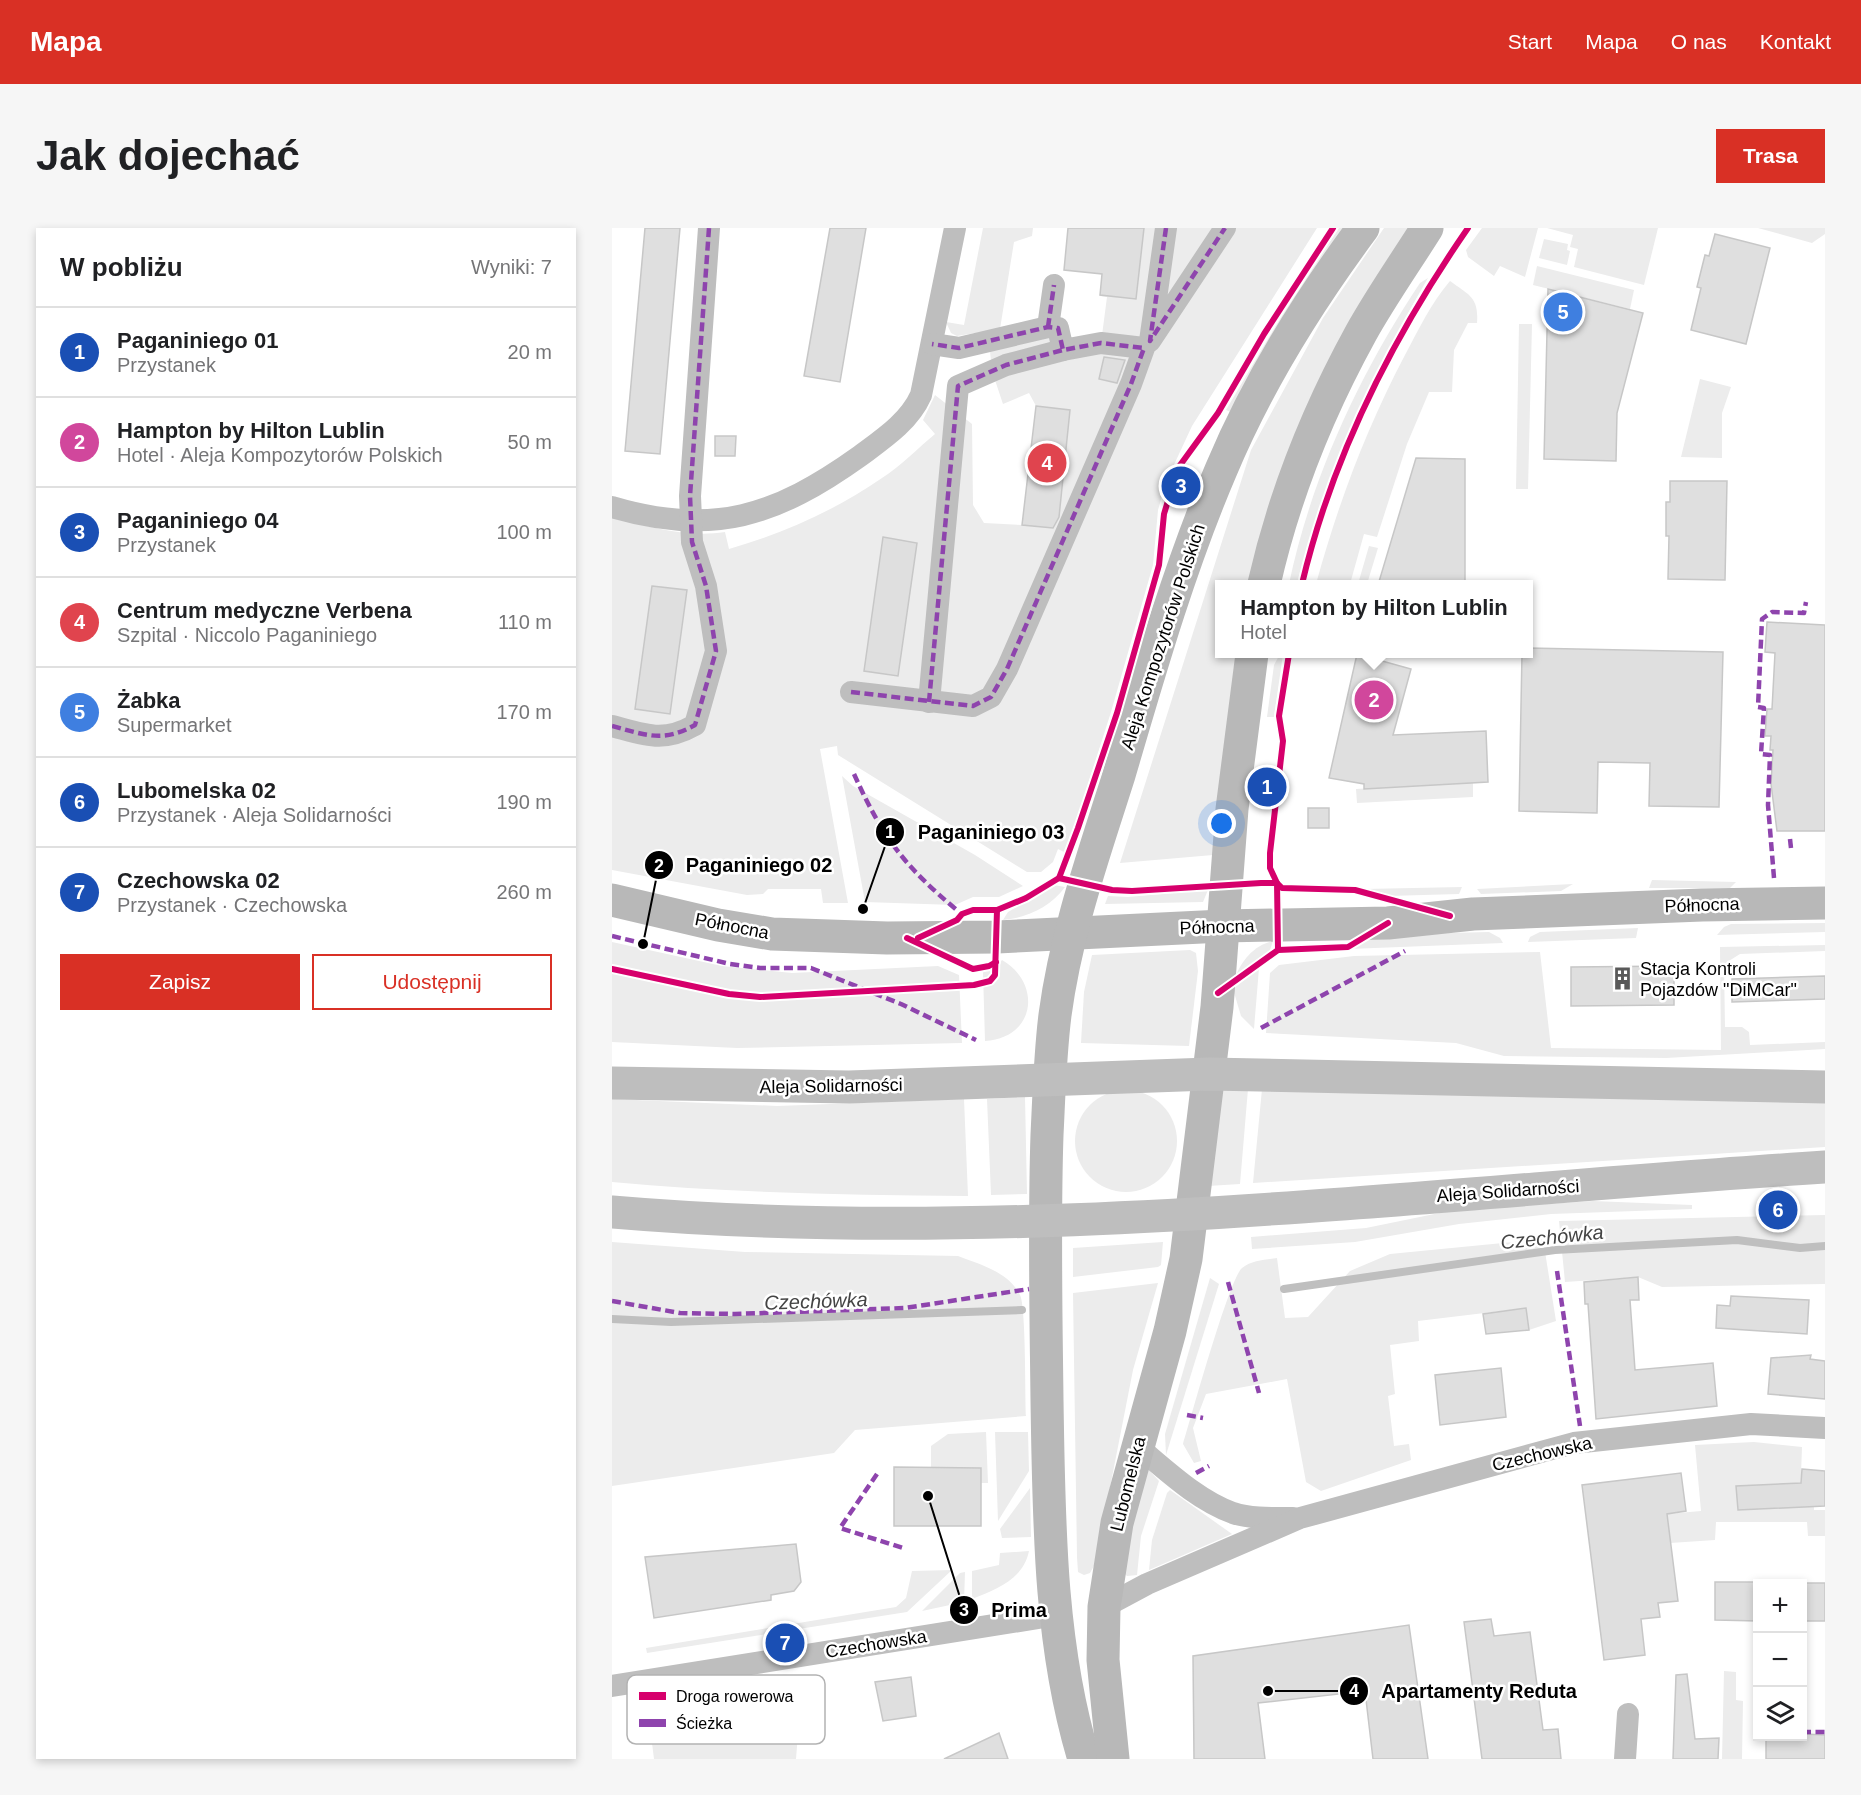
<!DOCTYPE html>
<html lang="pl">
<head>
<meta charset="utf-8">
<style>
	:root { --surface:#fff; --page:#f6f6f6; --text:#202124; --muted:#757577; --line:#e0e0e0; --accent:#d93025 }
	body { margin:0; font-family:Helvetica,sans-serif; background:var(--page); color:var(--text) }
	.controls { position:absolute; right:18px; bottom:18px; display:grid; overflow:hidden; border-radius:0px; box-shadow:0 3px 9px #0003 }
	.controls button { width:54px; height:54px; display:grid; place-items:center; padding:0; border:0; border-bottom:2px solid var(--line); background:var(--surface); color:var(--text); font:30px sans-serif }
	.you { position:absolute; left:610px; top:596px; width:21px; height:21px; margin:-15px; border:4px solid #fff; border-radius:50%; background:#1a73e8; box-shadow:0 0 0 9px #1a73e833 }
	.badge { display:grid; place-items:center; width:39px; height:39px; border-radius:50%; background:var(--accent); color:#fff; font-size:20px; font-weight:700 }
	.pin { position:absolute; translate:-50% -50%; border:3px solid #fff; box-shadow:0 2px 6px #0006 }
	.popup { position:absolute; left:603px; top:352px; width:318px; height:78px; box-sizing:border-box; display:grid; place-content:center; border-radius:0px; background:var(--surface); filter:drop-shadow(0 2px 4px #0005); font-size:20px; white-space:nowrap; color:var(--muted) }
	.popup b { font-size:22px; color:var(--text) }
	.popup::after { content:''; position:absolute; left:50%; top:100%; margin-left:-12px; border:12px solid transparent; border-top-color:var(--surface) }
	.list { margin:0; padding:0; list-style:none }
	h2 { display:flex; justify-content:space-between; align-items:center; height:78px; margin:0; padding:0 24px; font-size:26px }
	h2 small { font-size:20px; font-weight:400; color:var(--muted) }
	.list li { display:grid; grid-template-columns:39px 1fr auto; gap:18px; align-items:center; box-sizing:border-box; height:90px; padding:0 24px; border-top:2px solid var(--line) }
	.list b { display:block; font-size:22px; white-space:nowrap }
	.list p { margin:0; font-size:20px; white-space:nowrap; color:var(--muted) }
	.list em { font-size:20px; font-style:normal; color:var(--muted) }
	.actions { display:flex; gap:12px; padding:18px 24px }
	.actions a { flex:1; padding:14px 0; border:2px solid var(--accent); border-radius:0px; text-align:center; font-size:21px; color:var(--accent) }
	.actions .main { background:var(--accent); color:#fff }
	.icon { flex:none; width:33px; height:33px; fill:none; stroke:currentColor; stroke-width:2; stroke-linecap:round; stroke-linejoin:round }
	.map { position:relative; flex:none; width:1213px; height:1531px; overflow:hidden; border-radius:0px }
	header { display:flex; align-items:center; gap:36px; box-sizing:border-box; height:84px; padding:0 30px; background:var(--accent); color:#fff }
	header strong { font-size:28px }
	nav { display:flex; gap:33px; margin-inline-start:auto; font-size:21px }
	.intro { display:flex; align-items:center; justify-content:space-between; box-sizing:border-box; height:144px; padding:0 36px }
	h1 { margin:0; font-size:42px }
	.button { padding:15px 27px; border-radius:0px; background:var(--accent); color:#fff; font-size:21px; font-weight:700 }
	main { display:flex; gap:36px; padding:0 36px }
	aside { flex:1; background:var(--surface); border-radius:0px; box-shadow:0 3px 9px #0003 }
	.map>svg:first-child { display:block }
	.green { fill:#ececec }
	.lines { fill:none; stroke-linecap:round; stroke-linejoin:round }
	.stream { stroke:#bfbfbf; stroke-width:8 }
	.building { fill:#dfdfdf; stroke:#c7c7c7; stroke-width:1.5 }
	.street { stroke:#bebebe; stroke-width:22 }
	.secondary { stroke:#b8b8b8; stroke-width:33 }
	.primary { stroke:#bebebe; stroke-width:33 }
	.quiet { stroke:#8e44ad; stroke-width:4.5; stroke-dasharray:9 4.5; stroke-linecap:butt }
	.cycleway-casing { stroke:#fff; stroke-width:10 }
	.cycleway { stroke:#d6006c; stroke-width:6 }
	.labels { text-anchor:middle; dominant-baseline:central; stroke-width:5; stroke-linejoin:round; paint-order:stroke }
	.street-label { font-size:18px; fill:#000; stroke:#fff }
	.poi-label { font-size:18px; fill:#000; stroke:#fff; text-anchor:start }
	.water-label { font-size:20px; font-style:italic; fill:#444; stroke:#fff }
	.key { fill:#fff; stroke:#b2b2b2; stroke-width:1.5 }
	.key-label { font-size:16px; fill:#000 }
	.leader { fill:none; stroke:#000; stroke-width:2 }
	.callout-dot { fill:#000; stroke:#fff; stroke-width:2 }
	.mark-label { font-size:18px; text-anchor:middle; font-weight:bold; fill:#fff }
	.callout-label { font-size:20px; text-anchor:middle; font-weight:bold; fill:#000; stroke:#fff; stroke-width:5; stroke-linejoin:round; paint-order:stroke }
</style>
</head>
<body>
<header>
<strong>Mapa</strong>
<nav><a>Start</a><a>Mapa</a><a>O nas</a><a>Kontakt</a></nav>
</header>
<div class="intro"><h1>Jak dojechać</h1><a class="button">Trasa</a></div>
<main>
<aside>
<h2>W pobliżu<small>Wyniki: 7</small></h2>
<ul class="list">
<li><span class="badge" style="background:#1a4fb4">1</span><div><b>Paganiniego 01</b><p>Przystanek</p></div><em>20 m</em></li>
<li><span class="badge" style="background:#d1479c">2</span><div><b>Hampton by Hilton Lublin</b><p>Hotel · Aleja Kompozytorów Polskich</p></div><em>50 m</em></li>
<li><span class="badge" style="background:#1a4fb4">3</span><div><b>Paganiniego 04</b><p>Przystanek</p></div><em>100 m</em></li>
<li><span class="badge" style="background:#e0444e">4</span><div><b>Centrum medyczne Verbena</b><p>Szpital · Niccolo Paganiniego</p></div><em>110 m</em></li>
<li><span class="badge" style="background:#3f7fe0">5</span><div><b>Żabka</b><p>Supermarket</p></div><em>170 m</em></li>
<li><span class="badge" style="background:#1a4fb4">6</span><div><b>Lubomelska 02</b><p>Przystanek · Aleja Solidarności</p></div><em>190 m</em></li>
<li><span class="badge" style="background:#1a4fb4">7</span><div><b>Czechowska 02</b><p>Przystanek · Czechowska</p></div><em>260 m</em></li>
</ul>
<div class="actions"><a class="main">Zapisz</a><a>Udostępnij</a></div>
</aside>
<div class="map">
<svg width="1213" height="1531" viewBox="0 0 1213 1531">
	<rect width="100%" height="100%" fill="#fff"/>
	<!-- green -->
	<g class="green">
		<path d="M371,0H421L420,8L402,14L388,101L345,108L339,105L334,94L352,97Z"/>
		<path d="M456,0H705L580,198L554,254L546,282L541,337L499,484L454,625L446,621L441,634L429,644H415L226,527L225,518L208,521L236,675H211L209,661H156L151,666L135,667L0,642V289C36,299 76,310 113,304L117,321C172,305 222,283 270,250C289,238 306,220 323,206L311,192L323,167L360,196L361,277L372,295L410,297L424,178L417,165L391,176L380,143L377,113L436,99L451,122L489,115L495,69L488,68L490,46L452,42Z"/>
		<path d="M727,0H738L619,184L614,182L683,65Z"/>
		<path d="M772,0H798L638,356H608V426H626L601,627L508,635L639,222L711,90Z"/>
		<path d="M870,0H926L913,49L888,38L882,48L856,29L854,22Z"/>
		<path d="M935,0H1046L1032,57L962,39L966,21L958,19L961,7Z"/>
		<path d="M1146,0H1213V6L1200,15Z"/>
		<path d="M932,11L956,16L955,22L958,23L955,37L927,30Z"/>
		<path d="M925,38L1022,62L1018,81L921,57Z"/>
		<path d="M816,50C760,147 713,247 686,356H677C699,250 748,145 808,55Z"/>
		<path d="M838,53C857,67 867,69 865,95H856L842,122L840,164H817L795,216L765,309L752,306L738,356H704C726,276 754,201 793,127C807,101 819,75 838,53Z"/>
		<path d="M907,96H920L916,261H904Z"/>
		<path d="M1088,151L1119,159L1110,185V230L1069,229Z"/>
		<path d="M757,318L766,320L755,356H746Z"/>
		<path d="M668,426H671L662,489H655L662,437Z"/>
		<path d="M230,548L241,558L363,627L411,658L387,669H361L343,677L253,674Z"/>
		<path d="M861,554V569L745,575L744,561Z"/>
		<path d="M1040,652L1124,654L1118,660H1037Z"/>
		<path d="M961,656L949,663L869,666L865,661Z"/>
		<path d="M442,657L453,659C439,679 414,690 391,692L396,684Z"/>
		<path d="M850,659L847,666L776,668L752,661Z"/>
		<path d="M596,662L591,674L493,676L496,668L516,669Z"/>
		<path d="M1213,695V704L1105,707L1112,699L1119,696Z"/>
		<path d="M1026,700L1024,710L916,714L918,709L928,704Z"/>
		<path d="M877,704L888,710L891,715L737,721L759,707Z"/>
		<path d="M661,713L657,725L623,750C629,733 642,717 661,713Z"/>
		<path d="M0,714L110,738L180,745L326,738L347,747L350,815L125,820L0,814Z"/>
		<path d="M1213,717V723L1128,726L1112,736L1113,799H1130L1137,804L1138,817L1213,814V821L1054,830L892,828L844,815L654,805L658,745L667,737L742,728L928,724L939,820L1109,822L1108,719Z"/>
		<path d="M578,722L584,725L586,743L577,818L469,815L472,764L480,727Z"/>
		<path d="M390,732C430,755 424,810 373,813L371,744L383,740Z"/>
		<path d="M647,740L642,801L629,788L621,761Z"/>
		<path d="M609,860L636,861L628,956L596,958Z"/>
		<path d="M650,861L1213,872V919L641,955Z"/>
		<circle cx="514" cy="913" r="51"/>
		<path d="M413,869L415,966L379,967L375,871Z"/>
		<path d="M0,871L165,878L352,871L356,968C236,967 119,965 0,954Z"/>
		<path d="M981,973L1080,977V981L939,986L847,996L743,1014L640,1021L639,1009L754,1000L842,982Z"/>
		<path d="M1213,987V1056L1050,1059L1026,1049L953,1054L947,993Z"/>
		<path d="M931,1011L944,1093L917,1102L914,1080L806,1093L807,1113L778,1117L783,1166L776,1168L782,1218L797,1216L799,1232L709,1263L694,1254L675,1151L594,1166L581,1200L589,1233L582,1235L571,1216C579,1190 617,1051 630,1040C640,1032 653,1032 665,1030L673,1090L696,1089L738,1043L778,1026Z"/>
		<path d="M0,1014L133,1024L346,1028C367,1036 397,1044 408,1067C414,1078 413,1168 414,1188L243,1202L222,1225L0,1258Z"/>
		<path d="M551,1014L549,1037L546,1039L461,1049V1020Z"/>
		<path d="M598,1050L607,1056L554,1227L553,1206Z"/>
		<path d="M546,1055L521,1142L483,1336L478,1345L472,1347L466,1344L465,1329L461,1065Z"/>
		<path d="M374,1204L376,1255H369L368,1240H319V1218L336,1206Z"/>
		<path d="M383,1204H416L417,1243L386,1293Z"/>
		<path d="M1142,1214L1190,1219L1188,1274L1202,1275V1282H1213V1308H1196L1195,1294H1104L1103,1312L1058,1315L1055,1286L1089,1283L1083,1217Z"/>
		<path d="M533,1238L547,1253L529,1308L525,1347L515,1348L512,1345L519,1297Z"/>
		<path d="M418,1260L419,1309L390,1310L388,1301Z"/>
		<path d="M558,1262L620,1306L537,1342L540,1312L555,1265Z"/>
		<path d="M417,1323C411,1352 384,1361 360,1371V1343L387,1337L388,1325Z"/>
		<path d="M340,1342L295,1384L35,1425L34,1420L284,1379L294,1370L300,1343Z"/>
		<path d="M353,1344L352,1374L310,1383L348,1345Z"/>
		<path d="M1112,1443L1124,1444V1472L1131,1473L1130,1531H1110Z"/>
		<path d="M190,1457L184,1531H42L35,1476Z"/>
	</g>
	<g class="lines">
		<!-- stream -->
		<g class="stream">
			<path d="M672,1061L943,1022L1125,1012L1188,1020L1213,1018"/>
			<path d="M0,1091L59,1094L410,1082"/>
		</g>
	</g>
	<!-- building -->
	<g class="building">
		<path d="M33,0H68L48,226L13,223Z"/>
		<path d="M218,0H254L228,154L192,148Z"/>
		<path d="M456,0H532L524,71L488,67L490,46L452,42Z"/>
		<path d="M1103,6L1158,20L1134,116L1079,102L1089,60L1085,59L1093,27L1097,28Z"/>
		<path d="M936,61L1031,85L1005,185L1004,233L932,231Z"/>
		<path d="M492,129L513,132L505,155L487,151Z"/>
		<path d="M424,178L458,182L447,289L441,300L410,297Z"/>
		<path d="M103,208H124L123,228H103Z"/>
		<path d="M804,230L853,231V357H766Z"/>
		<path d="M1058,253H1115L1113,352L1056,351L1057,308H1054V274H1058Z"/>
		<path d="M271,309L305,315L286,448L252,443Z"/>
		<path d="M40,358L75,362L58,486L23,481Z"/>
		<path d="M1155,394L1213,397V603H1165L1159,556L1161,522H1158L1159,508H1153L1155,481H1160L1163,425L1153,424Z"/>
		<path d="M916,420L1111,424L1107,579L1037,578L1038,535L986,534L985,585L907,583L910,426H916Z"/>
		<path d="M745,426L799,441L781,507L874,503L876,554L752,561V556L717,550Z"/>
		<rect x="696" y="580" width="21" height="20"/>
		<path d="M1062,738V777L959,778V739Z"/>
		<path d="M1213,748V771L1120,774V751Z"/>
		<path d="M1026,1049L1027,1072H1018L1023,1142L1101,1135L1105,1178L984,1191L976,1076H973L972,1054Z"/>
		<path d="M1119,1068L1197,1072L1195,1106L1104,1100L1105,1077L1118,1078Z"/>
		<path d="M914,1080L917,1102L874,1106L871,1086Z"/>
		<path d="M1199,1127L1198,1131L1213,1133V1171L1156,1166L1159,1130Z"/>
		<path d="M889,1140L894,1189L828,1197L823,1147Z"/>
		<path d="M282,1239L369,1240V1298H282Z"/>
		<path d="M1190,1241L1213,1243V1278L1126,1282L1124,1258L1189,1255Z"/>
		<path d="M1069,1245L1074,1283L1055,1286L1066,1373L1046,1375L1048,1389L1029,1391L1033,1427L992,1432L970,1257Z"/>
		<path d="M184,1316L189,1354L182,1363L159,1367V1372L42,1390L33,1329Z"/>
		<path d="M1103,1354H1146V1393L1103,1392Z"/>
		<rect x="1191" y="1355" width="22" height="38"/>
		<path d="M879,1391L882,1408L918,1404L931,1502L946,1501L949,1531H870L852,1394Z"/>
		<path d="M797,1397L816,1531H761L753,1463L646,1475L653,1531H582L581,1428Z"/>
		<path d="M1075,1446L1083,1511L1107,1510L1106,1531H1061L1064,1447Z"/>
		<path d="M299,1449L304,1488L271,1493L263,1454Z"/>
		<path d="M387,1505L396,1531H332Z"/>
		<path d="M1191,1506L1213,1507V1531H1154V1509H1191Z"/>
	</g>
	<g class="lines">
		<!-- street -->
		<g class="street">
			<path d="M554,0L538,113L613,0"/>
			<path d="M436,99L442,57"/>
			<path d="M0,279C101,309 164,288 248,228C271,211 297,194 309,167L343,0"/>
			<path d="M239,464L361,478L379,469L395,441L519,156L532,120L489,115L451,122L446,100L436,99L347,120L320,116"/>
			<path d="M317,474L346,158L394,137L451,122"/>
			<path d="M0,498C34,507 51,515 83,497L104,423L94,358L80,314L78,268L97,0"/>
			<path d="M525,1218C554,1242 585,1272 621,1285C639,1291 662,1290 681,1290"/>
			<path d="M492,1379L535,1356L688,1290L962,1215L1139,1196L1213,1200"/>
			<path d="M0,1458L445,1387"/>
			<path d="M1013,1531L1016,1486"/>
		</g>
		<!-- secondary -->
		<g class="secondary">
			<path d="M652,356C672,268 705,185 749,105C769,69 793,35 815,0"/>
			<path d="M0,672L106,697L160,706L275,710L385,709L611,698L776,695L861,686L1090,677L1213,675"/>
			<path d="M472,1531C437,1416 437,1291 435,1172C434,1084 432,996 435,907C437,867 438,827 443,787C454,704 482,626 507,547C537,445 567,340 609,242C645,156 696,74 751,0"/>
			<path d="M501,1531L491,1432L492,1379L505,1295L558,1103L574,1031L605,779L620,581L640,426"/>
		</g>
		<!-- primary -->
		<g class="primary">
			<path d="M0,855L237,859L597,846L1213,859"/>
			<path d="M0,984C405,1019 809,965 1213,939"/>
		</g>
		<!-- quiet -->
		<g class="quiet">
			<path d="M554,0L538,113L613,0"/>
			<path d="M436,99L442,57"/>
			<path d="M239,464L361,478L379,469L395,441L519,156L532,120L489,115L451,122L446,100L436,99L347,120L320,116"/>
			<path d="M317,474L346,158L394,137L451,122"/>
			<path d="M0,498C34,507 51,515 83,497L104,423L94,358L80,314L78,268L97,0"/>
			<path d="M242,546C271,610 292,638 346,683"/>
			<path d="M1178,611L1179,620"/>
			<path d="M1162,650L1156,577L1158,527L1149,526L1152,480L1146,479L1150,391L1160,384L1192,385L1194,374"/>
			<path d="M0,708L118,736L148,740H199L289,776L364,812"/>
			<path d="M649,800L793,723"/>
			<path d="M945,1043L968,1198"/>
			<path d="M616,1054L647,1165"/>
			<path d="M0,1073L68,1085L123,1086L293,1080L417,1061"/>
			<path d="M575,1187L591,1190"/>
			<path d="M584,1245L597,1238"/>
			<path d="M265,1246L228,1300L291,1320"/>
			<path d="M1190,1504H1213"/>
		</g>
		<defs>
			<g id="cycleway">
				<path d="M690,356C720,229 782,107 856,0"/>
				<path d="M447,650L500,662L520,663L649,655H665L670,660L743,662L838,688"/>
				<path d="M295,710L361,741L377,738L384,734"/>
				<path d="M306,710L345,692L350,686L361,682H385L414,670L447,650L466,600L505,485L547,337L552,286L566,240L606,185L652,106L721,0"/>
				<path d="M666,722L665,655L658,640V625L671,513L667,488L677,426"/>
				<path d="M0,741L117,766L148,769L362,757L378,753L383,747L385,682"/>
				<path d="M606,765L666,722L736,719L776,695"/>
			</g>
		</defs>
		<!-- cycleway casing -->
		<use href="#cycleway" class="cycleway-casing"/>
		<!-- cycleway -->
		<use href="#cycleway" class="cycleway"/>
	</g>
	<!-- icons -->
	<defs>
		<symbol id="building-bare" viewBox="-9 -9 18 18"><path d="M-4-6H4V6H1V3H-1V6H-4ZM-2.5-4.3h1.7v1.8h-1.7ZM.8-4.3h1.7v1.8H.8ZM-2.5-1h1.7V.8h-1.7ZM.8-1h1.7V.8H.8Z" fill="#595959" stroke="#fff" stroke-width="2.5" paint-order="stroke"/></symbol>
	</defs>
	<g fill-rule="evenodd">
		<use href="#building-bare" x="994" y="734" width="33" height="33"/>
	</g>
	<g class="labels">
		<!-- street labels -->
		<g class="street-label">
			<text transform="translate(551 409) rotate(-72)">Aleja Kompozytorów Polskich</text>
			<text transform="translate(1090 677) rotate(-2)">Północna</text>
			<text transform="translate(120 698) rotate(11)">Północna</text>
			<text transform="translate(605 699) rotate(-2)">Północna</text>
			<text transform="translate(219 858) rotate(-1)">Aleja Solidarności</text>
			<text transform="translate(896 963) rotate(-4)">Aleja Solidarności</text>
			<text transform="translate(930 1226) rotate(-13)">Czechowska</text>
			<text transform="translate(516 1256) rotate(-76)">Lubomelska</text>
			<text transform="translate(264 1416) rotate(-9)">Czechowska</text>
		</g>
		<!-- poi labels -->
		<g class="poi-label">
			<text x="1028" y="741">Stacja Kontroli<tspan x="1028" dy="21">Pojazdów "DiMCar"</tspan></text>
		</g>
		<!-- water labels -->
		<g class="water-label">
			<text transform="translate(940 1009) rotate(-6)">Czechówka</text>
			<text transform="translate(204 1073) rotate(-2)">Czechówka</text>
		</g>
	</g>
	<!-- legend -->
	<rect x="15" y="1447" width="198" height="69" rx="9" class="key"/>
	<rect x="27" y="1464" width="27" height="8" fill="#d6006c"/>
	<rect x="27" y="1491" width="27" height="8" fill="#8e44ad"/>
	<g class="key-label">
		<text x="64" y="1474">Droga rowerowa</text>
		<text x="64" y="1501">Ścieżka</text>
	</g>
	<!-- callouts -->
	<path class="leader" d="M251 681L278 604M31 716L47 637M316 1268L352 1382M656 1463L742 1463"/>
	<g class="callout-dot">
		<circle cx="251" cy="681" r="6"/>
		<circle cx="31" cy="716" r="6"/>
		<circle cx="316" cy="1268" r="6"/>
		<circle cx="656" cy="1463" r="6"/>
		<circle cx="278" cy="604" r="15"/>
		<circle cx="47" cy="637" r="15"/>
		<circle cx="352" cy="1382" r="15"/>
		<circle cx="742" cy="1463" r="15"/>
	</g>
	<g class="mark-label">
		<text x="278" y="610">1</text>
		<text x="47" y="644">2</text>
		<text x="352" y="1388">3</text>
		<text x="742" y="1469">4</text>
	</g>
	<g class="callout-label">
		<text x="379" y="611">Paganiniego 03</text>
		<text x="147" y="644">Paganiniego 02</text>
		<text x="407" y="1389">Prima</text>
		<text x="867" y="1470">Apartamenty Reduta</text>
	</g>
</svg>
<div class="controls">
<button>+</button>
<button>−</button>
<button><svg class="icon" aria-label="layers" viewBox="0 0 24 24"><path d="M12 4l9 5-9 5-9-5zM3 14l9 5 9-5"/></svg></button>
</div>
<div class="you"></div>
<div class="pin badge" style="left:655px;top:559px;background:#1a4fb4">1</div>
<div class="pin badge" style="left:762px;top:472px;background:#d1479c">2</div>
<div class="popup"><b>Hampton by Hilton Lublin</b>Hotel</div>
<div class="pin badge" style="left:569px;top:258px;background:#1a4fb4">3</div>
<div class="pin badge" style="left:435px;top:235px;background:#e0444e">4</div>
<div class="pin badge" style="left:951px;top:84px;background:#3f7fe0">5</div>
<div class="pin badge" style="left:1166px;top:982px;background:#1a4fb4">6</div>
<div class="pin badge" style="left:173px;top:1415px;background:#1a4fb4">7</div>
</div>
</main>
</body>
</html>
